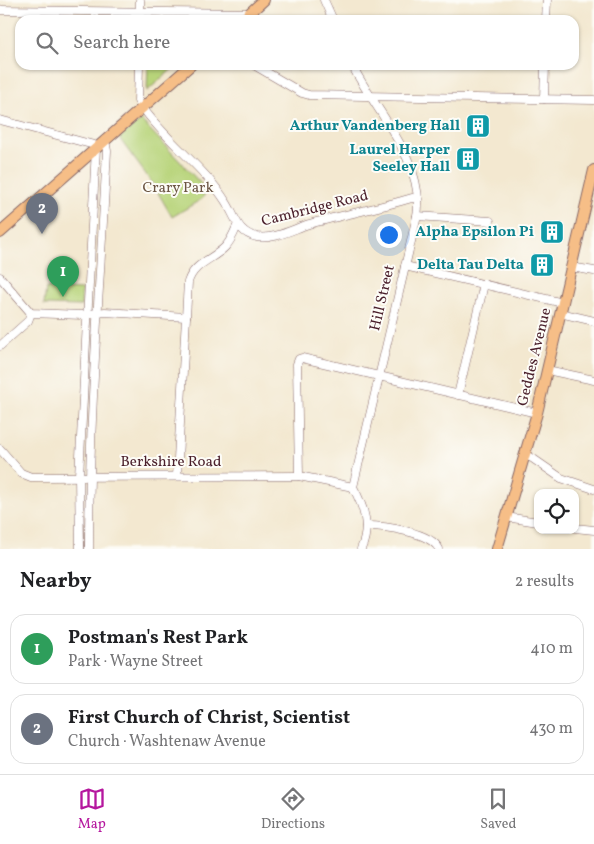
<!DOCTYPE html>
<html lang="en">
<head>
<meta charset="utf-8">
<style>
	:root { --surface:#fff; --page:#f2f2f2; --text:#202124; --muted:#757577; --line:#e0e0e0; --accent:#b5179e }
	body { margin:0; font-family:Vollkorn,serif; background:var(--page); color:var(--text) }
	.controls { position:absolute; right:15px; bottom:15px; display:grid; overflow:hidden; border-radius:10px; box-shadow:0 1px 4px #0004 }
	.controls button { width:45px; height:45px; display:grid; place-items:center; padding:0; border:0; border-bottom:1px solid var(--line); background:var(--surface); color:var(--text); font:25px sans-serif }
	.you { position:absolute; left:388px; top:234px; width:18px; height:18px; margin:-12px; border:4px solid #fff; border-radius:50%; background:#1a73e8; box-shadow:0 0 0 8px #1a73e833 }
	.badge { display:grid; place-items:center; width:32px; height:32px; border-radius:50%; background:var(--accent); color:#fff; font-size:16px; font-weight:700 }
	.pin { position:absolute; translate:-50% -41px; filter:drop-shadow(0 1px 2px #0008) }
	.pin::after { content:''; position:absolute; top:26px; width:18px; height:15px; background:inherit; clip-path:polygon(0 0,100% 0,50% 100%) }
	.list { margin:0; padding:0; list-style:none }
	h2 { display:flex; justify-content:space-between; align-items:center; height:65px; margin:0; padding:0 20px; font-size:21px }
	h2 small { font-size:16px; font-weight:400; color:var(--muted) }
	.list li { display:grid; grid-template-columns:32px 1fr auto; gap:15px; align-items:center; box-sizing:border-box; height:70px; margin:0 10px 10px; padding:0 10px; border:1px solid var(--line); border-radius:15px }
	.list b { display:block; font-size:19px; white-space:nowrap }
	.list p { margin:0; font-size:16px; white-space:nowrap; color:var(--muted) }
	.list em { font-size:16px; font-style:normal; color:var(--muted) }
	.icon { flex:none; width:28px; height:28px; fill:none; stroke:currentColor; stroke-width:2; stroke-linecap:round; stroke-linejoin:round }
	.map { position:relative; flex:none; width:594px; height:549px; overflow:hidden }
	.search { position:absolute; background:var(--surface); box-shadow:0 1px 4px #0004; left:15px; right:15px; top:15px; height:55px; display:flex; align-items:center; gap:12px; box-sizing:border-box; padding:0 18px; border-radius:15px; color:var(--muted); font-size:19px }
	.sheet { height:225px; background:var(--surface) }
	nav { display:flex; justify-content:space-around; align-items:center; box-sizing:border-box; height:70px; border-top:1px solid var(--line); background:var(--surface); font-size:14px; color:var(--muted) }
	nav a { display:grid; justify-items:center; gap:2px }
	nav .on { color:var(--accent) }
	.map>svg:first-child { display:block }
	.green { fill:#b8d47a; stroke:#817a52 }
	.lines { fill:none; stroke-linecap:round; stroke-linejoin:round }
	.minor-casing { stroke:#856565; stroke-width:9 }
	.major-casing { stroke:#856565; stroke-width:12 }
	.minor { stroke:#fff; stroke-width:8 }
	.major { stroke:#f6be87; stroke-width:10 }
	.labels { text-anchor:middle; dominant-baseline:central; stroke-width:4; stroke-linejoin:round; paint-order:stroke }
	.culture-label { font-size:15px; font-weight:bold; fill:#0d838f; stroke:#fdfcf7; text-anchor:end }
	.park-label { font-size:15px; fill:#6b5543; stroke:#fdfcf7 }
	.street-label { font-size:15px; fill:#4a1f2b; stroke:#fdfcf7 }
</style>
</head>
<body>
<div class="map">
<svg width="594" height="549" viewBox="0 0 594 549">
	<rect width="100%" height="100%" fill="#fdfcf7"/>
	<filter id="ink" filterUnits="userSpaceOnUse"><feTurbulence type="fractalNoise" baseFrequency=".02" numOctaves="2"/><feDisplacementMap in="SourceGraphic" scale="10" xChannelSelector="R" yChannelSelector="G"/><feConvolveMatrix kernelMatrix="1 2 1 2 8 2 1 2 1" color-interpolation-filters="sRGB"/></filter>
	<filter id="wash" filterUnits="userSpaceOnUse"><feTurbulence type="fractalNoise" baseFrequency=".0096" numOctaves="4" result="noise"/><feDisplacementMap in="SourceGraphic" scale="20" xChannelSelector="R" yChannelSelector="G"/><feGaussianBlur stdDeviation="1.12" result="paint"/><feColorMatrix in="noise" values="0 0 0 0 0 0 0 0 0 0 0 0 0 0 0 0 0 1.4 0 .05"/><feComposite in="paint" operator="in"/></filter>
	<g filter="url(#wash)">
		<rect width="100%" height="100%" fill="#f3e8d0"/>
		<!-- green -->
		<g class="green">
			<path d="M148,65H177L147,91Z"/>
			<path d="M141,120L207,190L202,199L172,217L153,184L119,138Z"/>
			<path d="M46,288L82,290L81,306L44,305Z"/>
		</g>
	</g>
	<g filter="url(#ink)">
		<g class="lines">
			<defs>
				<g id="minor">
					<path d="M324,0L333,20"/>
					<path d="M0,10L249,13"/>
					<path d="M140,20V0"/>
					<path d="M546,20L547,0"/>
					<path d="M139,65L138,101L143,108C167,142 205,168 226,202C236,217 237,233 257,237C274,240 293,229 309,224C343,215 378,208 412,198L419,199"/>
					<path d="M254,65L302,93L309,95L594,100"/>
					<path d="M352,65C375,111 426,162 417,216L353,487C364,507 371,527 361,549"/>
					<path d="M544,99L545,65"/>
					<path d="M0,120L98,146"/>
					<path d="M417,216L490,221"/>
					<path d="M405,266L563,303"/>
					<path d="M571,267L594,271"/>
					<path d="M0,277L31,313L82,315L105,312L186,317"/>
					<path d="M560,313L594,321"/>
					<path d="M0,346L28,321L31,313"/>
					<path d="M547,370L594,380"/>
					<path d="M458,395L484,284"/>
					<path d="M0,449L21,473L31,477L299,476L353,487"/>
					<path d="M524,455L532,458L561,478L594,489"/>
					<path d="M177,476L188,282C194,263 212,260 225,247C231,241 234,233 237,226"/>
					<path d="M299,476L297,364L299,359L302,358L537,413"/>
					<path d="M506,517L538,522"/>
					<path d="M366,526C384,526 431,532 439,549"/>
					<path d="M575,528L594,530"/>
					<path d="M80,549L79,476L96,148"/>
					<path d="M89,549C89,416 100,284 107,151L105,140"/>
				</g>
				<g id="major">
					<path d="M242,20L264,0"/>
					<path d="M0,233L191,65"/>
					<path d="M497,549L537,413L594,170"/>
				</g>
			</defs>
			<!-- minor casing -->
			<use href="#minor" class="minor-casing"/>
			<!-- major casing -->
			<use href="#major" class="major-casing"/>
			<!-- minor -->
			<use href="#minor" class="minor"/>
			<!-- major -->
			<use href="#major" class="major"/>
		</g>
	</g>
	<!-- icons -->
	<defs>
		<symbol id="building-square" viewBox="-11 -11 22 22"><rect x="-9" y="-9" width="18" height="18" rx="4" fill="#0f9aa8" stroke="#fdfcf7"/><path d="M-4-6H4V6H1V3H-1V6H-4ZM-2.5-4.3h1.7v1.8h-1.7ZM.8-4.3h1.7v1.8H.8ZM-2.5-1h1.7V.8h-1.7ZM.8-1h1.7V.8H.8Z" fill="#fff"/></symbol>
	</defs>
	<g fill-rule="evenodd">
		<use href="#building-square" x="464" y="112" width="28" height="28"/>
		<use href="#building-square" x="454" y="145" width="28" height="28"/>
		<use href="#building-square" x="538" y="218" width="28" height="28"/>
		<use href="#building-square" x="528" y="251" width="28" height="28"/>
	</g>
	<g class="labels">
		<!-- culture labels -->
		<g class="culture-label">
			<text x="460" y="126">Arthur Vandenberg Hall</text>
			<text x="450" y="150">Laurel Harper<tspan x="450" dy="17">Seeley Hall</tspan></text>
			<text x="534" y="232">Alpha Epsilon Pi</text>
			<text x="524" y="265">Delta Tau Delta</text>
		</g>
		<!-- park labels -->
		<g class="park-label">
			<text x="178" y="188">Crary Park</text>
		</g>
		<!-- street labels -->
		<g class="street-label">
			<text transform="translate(315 209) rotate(-14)">Cambridge Road</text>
			<text transform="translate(383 298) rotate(-77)">Hill Street</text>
			<text transform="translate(535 357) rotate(-76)">Geddes Avenue</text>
			<text x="171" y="462">Berkshire Road</text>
		</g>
	</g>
</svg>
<div class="controls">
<button><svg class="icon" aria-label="locate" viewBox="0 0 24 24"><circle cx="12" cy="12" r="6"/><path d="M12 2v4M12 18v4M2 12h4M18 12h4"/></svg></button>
</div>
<div class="you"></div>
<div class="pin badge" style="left:63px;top:297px;background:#2e9e5b">1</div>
<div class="pin badge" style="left:42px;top:234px;background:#6b7280">2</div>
<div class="search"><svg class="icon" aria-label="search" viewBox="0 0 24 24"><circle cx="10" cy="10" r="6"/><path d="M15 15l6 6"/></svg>Search here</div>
</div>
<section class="sheet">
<h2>Nearby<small>2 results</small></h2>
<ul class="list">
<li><span class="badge" style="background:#2e9e5b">1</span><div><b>Postman's Rest Park</b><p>Park · Wayne Street</p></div><em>410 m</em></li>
<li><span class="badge" style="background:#6b7280">2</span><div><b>First Church of Christ, Scientist</b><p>Church · Washtenaw Avenue</p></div><em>430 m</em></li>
</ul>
</section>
<nav>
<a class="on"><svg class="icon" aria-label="map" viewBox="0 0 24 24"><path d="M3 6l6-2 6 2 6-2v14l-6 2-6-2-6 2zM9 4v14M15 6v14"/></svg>Map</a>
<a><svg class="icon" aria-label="directions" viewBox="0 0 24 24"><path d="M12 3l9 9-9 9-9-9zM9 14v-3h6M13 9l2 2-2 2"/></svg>Directions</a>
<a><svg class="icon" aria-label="saved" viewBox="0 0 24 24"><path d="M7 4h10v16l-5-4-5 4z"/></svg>Saved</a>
</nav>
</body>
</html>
